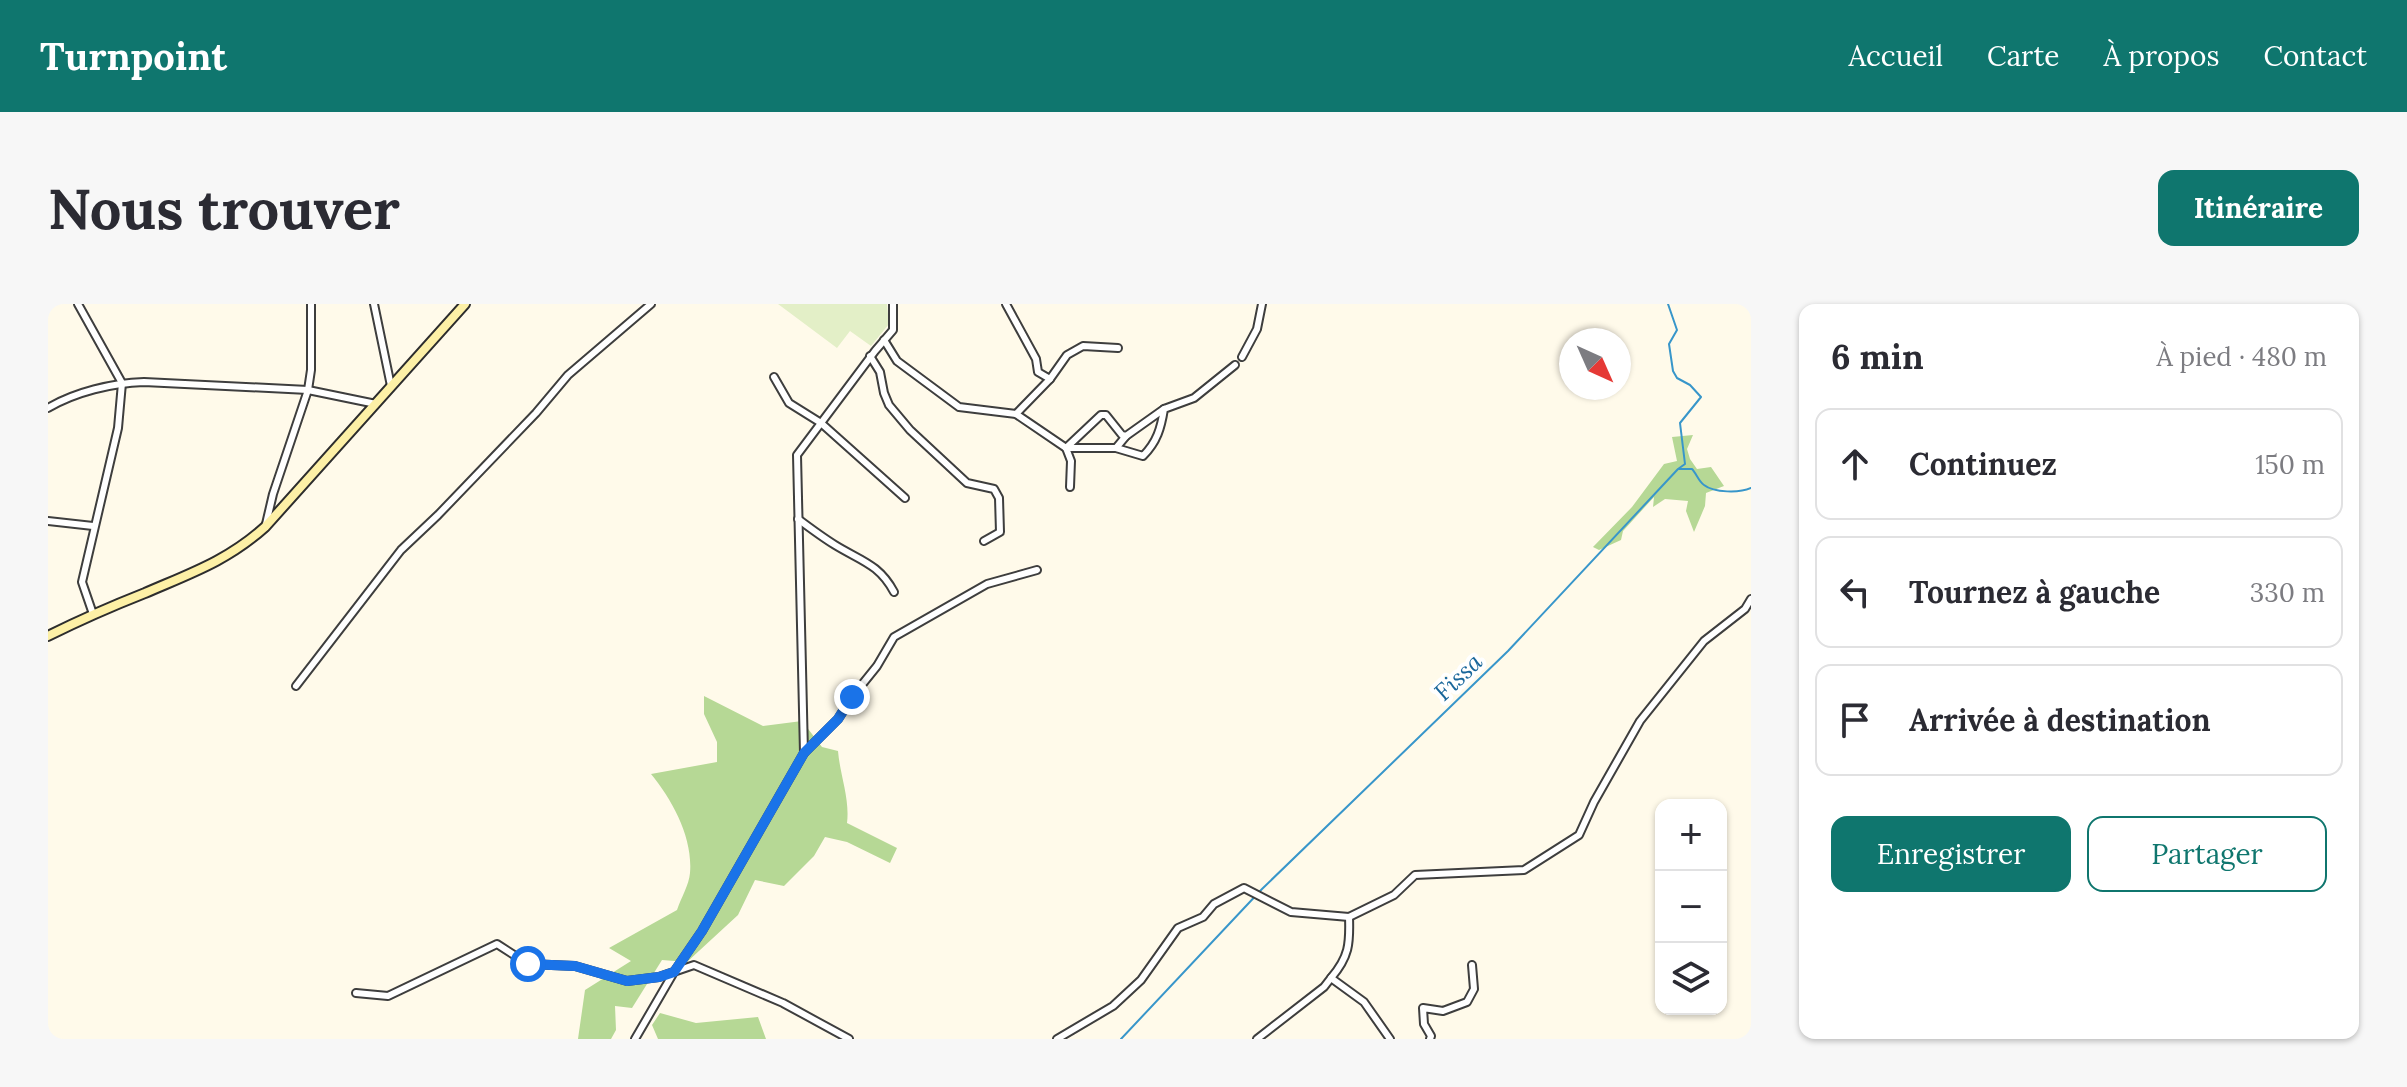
<!DOCTYPE html>
<html lang="fr">
<head>
<meta charset="utf-8">
<style>
	:root { --surface:#fff; --page:#f7f7f7; --text:#2b2b33; --muted:#7c7c81; --line:#e1e1e2; --accent:#0f766e }
	body { margin:0; font-family:Lora,serif; background:var(--page); color:var(--text) }
	.controls { position:absolute; right:24px; bottom:24px; display:grid; overflow:hidden; border-radius:16px; box-shadow:0 2px 6px #0004 }
	.controls button { width:72px; height:72px; display:grid; place-items:center; padding:0; border:0; border-bottom:2px solid var(--line); background:var(--surface); color:var(--text); font:40px sans-serif }
	.compass { position:absolute; left:1511px; top:24px; width:72px; height:72px; border-radius:50%; background:var(--surface); box-shadow:0 2px 6px #0004; rotate:135deg }
	.stop { position:absolute; width:24px; height:24px; margin:-18px; border:6px solid #1a73e8; border-radius:50%; background:#fff }
	.stop.end { background:#1a73e8; border-color:#fff; box-shadow:0 2px 8px #0008 }
	.list { margin:0; padding:0; list-style:none }
	h2 { display:flex; justify-content:space-between; align-items:center; height:104px; margin:0; padding:0 32px; font-size:34px }
	h2 small { font-size:26px; font-weight:400; color:var(--muted) }
	.list li { display:grid; grid-template-columns:52px 1fr auto; gap:24px; align-items:center; box-sizing:border-box; height:112px; margin:0 16px 16px; padding:0 16px; border:2px solid var(--line); border-radius:16px }
	.list b { display:block; font-size:30px; white-space:nowrap }
	.list em { font-size:26px; font-style:normal; color:var(--muted) }
	.actions { display:flex; gap:16px; padding:24px 32px }
	.actions a { flex:1; padding:18px 0; border:2px solid var(--accent); border-radius:16px; text-align:center; font-size:28px; color:var(--accent) }
	.actions .main { background:var(--accent); color:#fff }
	.icon { flex:none; width:44px; height:44px; fill:none; stroke:currentColor; stroke-width:2; stroke-linecap:round; stroke-linejoin:round }
	.map { position:relative; flex:none; width:1703px; height:735px; overflow:hidden; border-radius:16px }
	header { display:flex; align-items:center; gap:48px; box-sizing:border-box; height:112px; padding:0 40px; background:var(--accent); color:#fff }
	header strong { font-size:38px }
	nav { display:flex; gap:44px; margin-inline-start:auto; font-size:28px }
	.intro { display:flex; align-items:center; justify-content:space-between; box-sizing:border-box; height:192px; padding:0 48px }
	h1 { margin:0; font-size:56px }
	.button { padding:20px 36px; border-radius:16px; background:var(--accent); color:#fff; font-size:28px; font-weight:700 }
	main { display:flex; gap:48px; padding:0 48px }
	aside { flex:1; background:var(--surface); border-radius:16px; box-shadow:0 2px 6px #0004 }
	.map>svg:first-child { display:block }
	.forest { fill:#b6d895 }
	.pitch { fill:#e3efc7 }
	.lines { fill:none; stroke-linecap:round; stroke-linejoin:round }
	.stream { stroke:#3896ca; stroke-width:2 }
	.minor-casing { stroke:#3e3e3e; stroke-width:10 }
	.secondary-casing { stroke:#2d2d2d; stroke-width:12 }
	.minor { stroke:#fff; stroke-width:6 }
	.secondary { stroke:#fdf0a6; stroke-width:8 }
	.route { stroke:#1a73e8; stroke-width:10 }
	.labels { text-anchor:middle; dominant-baseline:central; stroke-width:8; stroke-linejoin:round; paint-order:stroke }
	.water-label { font-size:24px; font-style:italic; fill:#18669a; stroke:#fff }
</style>
</head>
<body>
<header>
<strong>Turnpoint</strong>
<nav><a>Accueil</a><a>Carte</a><a>À propos</a><a>Contact</a></nav>
</header>
<div class="intro"><h1>Nous trouver</h1><a class="button">Itinéraire</a></div>
<main>
<div class="map">
<svg width="1703" height="735" viewBox="0 0 1703 735">
	<rect width="100%" height="100%" fill="#fffaea"/>
	<!-- forest -->
	<g class="forest">
		<path d="M1645,131L1639,145L1642,155L1649,165L1663,163L1676,182L1658,189L1657,202L1646,228L1638,207L1640,197L1617,195L1605,203L1606,193L1575,227L1573,236L1551,246L1545,243L1584,203L1616,160L1629,157L1624,133Z"/>
		<path d="M656,392L715,422L754,417L774,443L790,447C792,471 802,495 799,519L849,544L842,559L799,538L777,533L766,552L736,582L707,576L690,611L639,658L614,656L584,704L567,702L568,726L563,735H530L537,686L583,657L561,644L629,606C633,594 641,581 642,569C645,534 625,497 603,470L669,458V438L656,410Z"/>
		<path d="M612,709L648,719L710,713L718,735H610L604,721Z"/>
	</g>
	<!-- pitch -->
	<path class="pitch" d="M730,0H839L841,20L823,42L802,27L789,44Z"/>
	<g class="lines">
		<!-- stream -->
		<g class="stream">
			<path d="M1631,165H1644C1648,169 1651,178 1656,181C1666,189 1692,189 1703,184"/>
			<path d="M1073,735L1214,585L1460,347L1630,165L1637,160L1632,119L1653,93L1642,81L1629,74L1625,67L1621,40L1629,26L1620,0"/>
		</g>
		<defs>
			<g id="minor">
				<path d="M30,0L74,79L70,124L34,278L45,310"/>
				<path d="M326,0L343,82"/>
				<path d="M958,0L988,55L990,68L1002,75"/>
				<path d="M836,36L849,57L911,103L968,110L1018,144L1023,157L1022,183"/>
				<path d="M822,52L832,68L836,89L841,101L862,126L919,179L946,185L951,194L952,228L936,237"/>
				<path d="M1194,53L1209,25L1214,0"/>
				<path d="M726,73L741,99L773,119L857,194"/>
				<path d="M0,104C27,88 64,79 96,78L260,86L328,100"/>
				<path d="M968,110L1002,75L1019,51L1035,42L1070,44"/>
				<path d="M1018,144L1053,111H1058L1074,131L1078,132L1116,105"/>
				<path d="M1018,144H1068L1078,132"/>
				<path d="M1068,144L1095,152C1109,138 1113,124 1116,105L1146,94L1187,61"/>
				<path d="M750,215C762,224 774,233 787,241C813,257 831,260 846,288"/>
				<path d="M0,217L45,222"/>
				<path d="M218,220L225,190L260,86L263,66V0"/>
				<path d="M248,382L353,246L390,211L488,109L520,71L603,0"/>
				<path d="M756,449L790,415L804,393L829,362L846,333L939,280L989,266"/>
				<path d="M1301,613C1302,640 1301,653 1283,674L1316,698L1342,735"/>
				<path d="M308,689L340,692L449,640L480,660L527,662L579,677L611,673L646,661L735,699L801,735"/>
				<path d="M587,735L626,668L654,627L756,449L749,151L827,47L845,26V0"/>
				<path d="M1009,735L1065,702L1093,676L1130,624L1155,613L1166,600L1196,584L1243,608L1301,613L1346,591L1367,571L1476,566L1531,531L1546,498L1592,417L1656,337L1697,305L1703,295"/>
				<path d="M1209,735L1276,683L1283,674"/>
				<path d="M1382,735L1383,732L1376,720L1375,704L1395,707L1419,698L1426,685L1424,661"/>
			</g>
			<path id="secondary" d="M0,332C32,316 64,302 97,289C143,269 179,257 217,223L417,0"/>
		</defs>
		<!-- minor casing -->
		<use href="#minor" class="minor-casing"/>
		<!-- secondary casing -->
		<use href="#secondary" class="secondary-casing"/>
		<!-- minor -->
		<use href="#minor" class="minor"/>
		<!-- secondary -->
		<use href="#secondary" class="secondary"/>
	</g>
	<g class="lines">
		<!-- route -->
		<path class="route" d="M480,660L527,662L579,677L611,673L626,668L654,627L756,449L790,415L804,393"/>
	</g>
	<g class="labels">
		<!-- water labels -->
		<g class="water-label">
			<text transform="translate(1410 373) rotate(-44)">Fissa</text>
		</g>
	</g>
</svg>
<div class="controls">
<button>+</button>
<button>−</button>
<button><svg class="icon" aria-label="layers" viewBox="0 0 24 24"><path d="M12 4l9 5-9 5-9-5zM3 14l9 5 9-5"/></svg></button>
</div>
<svg class="compass" viewBox="-18 -18 36 36"><path d="M0-13l5 13h-10z" fill="#e53935"/><path d="M0 13l5-13h-10z" fill="#7c7c81"/></svg>
<div class="stop" style="left:480px;top:660px"></div>
<div class="stop end" style="left:804px;top:393px"></div>
</div>
<aside>
<h2>6 min<small>À pied · 480 m</small></h2>
<ul class="list">
<li><svg class="icon" aria-label="ahead" viewBox="0 0 24 24"><path d="M12 20V5M6 11l6-6 6 6"/></svg><div><b>Continuez</b></div><em>150 m</em></li>
<li><svg class="icon" aria-label="left" viewBox="0 0 24 24"><path d="M17 20v-9H6M10 6l-5 5 5 5"/></svg><div><b>Tournez à gauche</b></div><em>330 m</em></li>
<li><svg class="icon" aria-label="arrive" viewBox="0 0 24 24"><path d="M6 21V4h12l-3 4 3 4H6"/></svg><div><b>Arrivée à destination</b></div></li>
</ul>
<div class="actions"><a class="main">Enregistrer</a><a>Partager</a></div>
</aside>
</main>
</body>
</html>
